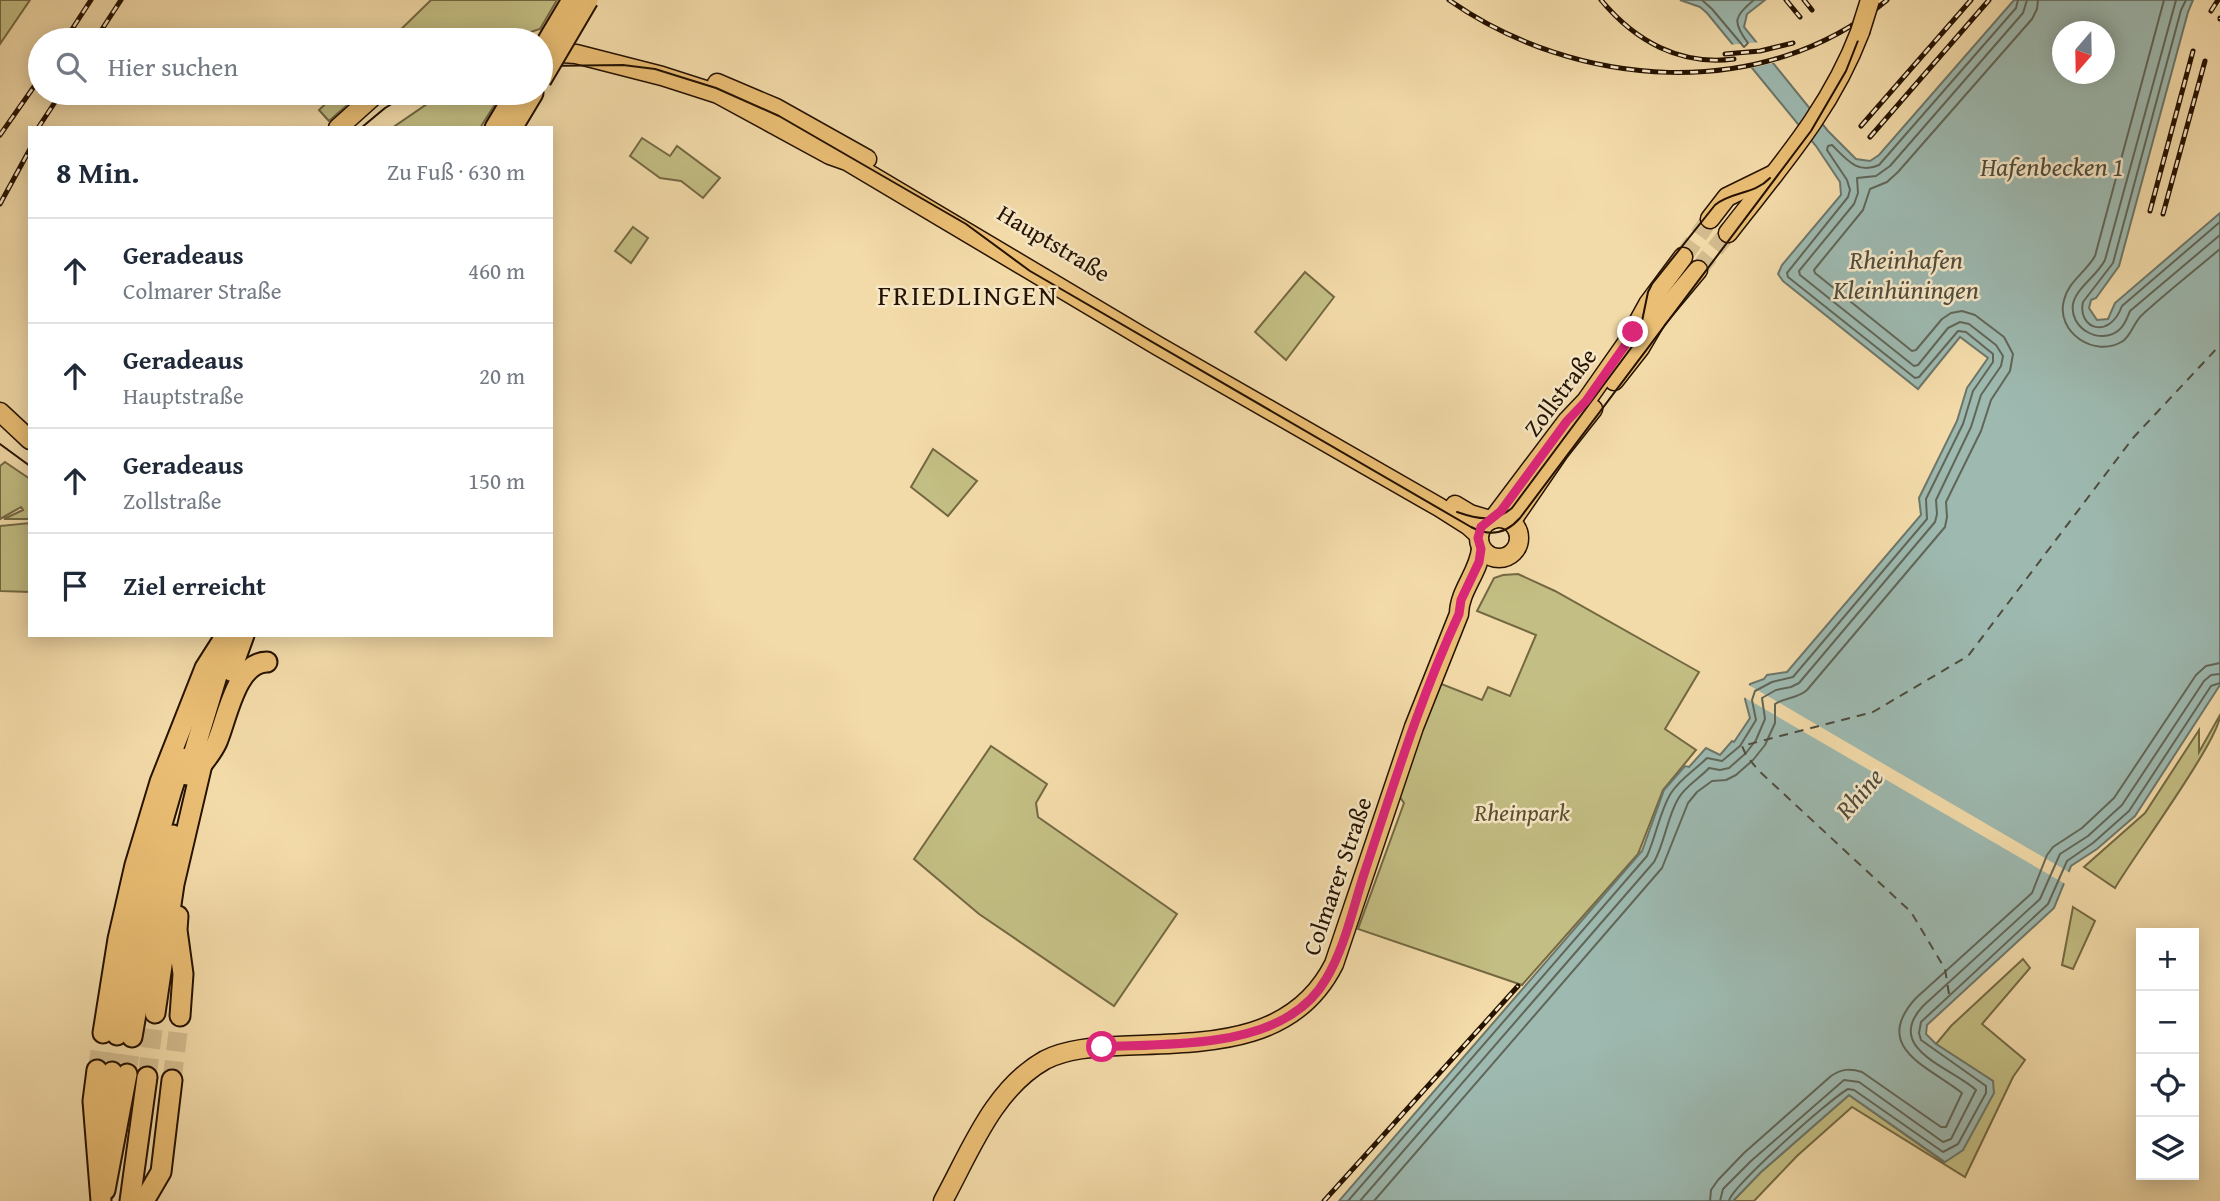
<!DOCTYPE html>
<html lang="de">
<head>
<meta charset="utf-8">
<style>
	:root { --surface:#fff; --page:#f6f6f7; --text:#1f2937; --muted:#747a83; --line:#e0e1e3 }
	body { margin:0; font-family:"Gentium Book Plus",serif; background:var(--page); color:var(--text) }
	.controls { position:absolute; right:21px; bottom:21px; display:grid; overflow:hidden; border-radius:0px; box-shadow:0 4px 18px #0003 }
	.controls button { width:63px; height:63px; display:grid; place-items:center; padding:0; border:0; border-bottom:2px solid var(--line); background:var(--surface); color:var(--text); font:35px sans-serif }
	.compass { position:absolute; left:2052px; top:21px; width:63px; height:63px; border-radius:50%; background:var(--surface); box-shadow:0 4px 18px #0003; rotate:200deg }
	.stop { position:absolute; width:21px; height:21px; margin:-16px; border:5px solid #db2777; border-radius:50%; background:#fff }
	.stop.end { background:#db2777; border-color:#fff; box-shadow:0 2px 7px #0008 }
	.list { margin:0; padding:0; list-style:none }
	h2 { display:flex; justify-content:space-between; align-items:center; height:91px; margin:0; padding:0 28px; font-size:30px }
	h2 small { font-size:23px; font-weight:400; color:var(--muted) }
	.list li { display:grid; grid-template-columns:46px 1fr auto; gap:21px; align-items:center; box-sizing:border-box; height:105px; padding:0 28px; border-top:2px solid var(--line) }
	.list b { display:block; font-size:26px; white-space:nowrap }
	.list p { margin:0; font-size:23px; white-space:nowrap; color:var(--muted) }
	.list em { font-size:23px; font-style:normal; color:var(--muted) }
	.icon { flex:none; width:38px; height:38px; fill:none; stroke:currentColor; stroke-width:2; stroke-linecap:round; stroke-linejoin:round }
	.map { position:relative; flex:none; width:2220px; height:1201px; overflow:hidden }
	.search { position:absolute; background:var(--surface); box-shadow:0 4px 18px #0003; left:28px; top:28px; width:525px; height:77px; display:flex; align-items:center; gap:18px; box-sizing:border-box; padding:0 24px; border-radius:38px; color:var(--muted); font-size:26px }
	.panel { position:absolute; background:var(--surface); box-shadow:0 4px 18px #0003; left:28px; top:126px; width:525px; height:511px; border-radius:0px }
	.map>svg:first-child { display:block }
	.green { fill:#c3be83; stroke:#746842; stroke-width:2 }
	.water { fill:#9db9b0; stroke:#6d766a; stroke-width:2; fill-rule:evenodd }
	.pier { fill:#f3dba9 }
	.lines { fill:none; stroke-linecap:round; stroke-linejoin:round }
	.shore { stroke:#616658; stroke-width:2 }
	.ferry { stroke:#4f4c3e; stroke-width:2; stroke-dasharray:9 7; stroke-linecap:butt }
	.major-tunnel { stroke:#d4bd90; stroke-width:18; stroke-dasharray:18 9; stroke-linecap:butt }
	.highway-tunnel { stroke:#d4bd90; stroke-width:19; stroke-dasharray:19 10; stroke-linecap:butt }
	.major-casing { stroke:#251200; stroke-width:21 }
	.highway-casing { stroke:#251200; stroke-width:23 }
	.major { stroke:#eabe74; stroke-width:18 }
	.highway { stroke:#eabe74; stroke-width:19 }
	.tram { stroke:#251200; stroke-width:2 }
	.rail-casing { stroke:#251200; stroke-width:5 }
	.rail { stroke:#f7e8c7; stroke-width:2.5; stroke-dasharray:8; stroke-linecap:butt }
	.major-bridge-casing { stroke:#251200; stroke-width:21; stroke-linecap:butt }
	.highway-bridge-casing { stroke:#251200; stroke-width:23; stroke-linecap:butt }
	.major-bridge { stroke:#eabe74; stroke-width:18 }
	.highway-bridge { stroke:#eabe74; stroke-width:19 }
	.route { stroke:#db2777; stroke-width:9 }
	.labels { text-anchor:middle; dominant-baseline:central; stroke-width:5; stroke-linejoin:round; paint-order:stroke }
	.street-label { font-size:24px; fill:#251200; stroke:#f7e8c7 }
	.park-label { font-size:24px; font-style:italic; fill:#5c4e2e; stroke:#f7e8c7 }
	.water-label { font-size:26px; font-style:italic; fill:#4f4c3e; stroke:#f7e8c7 }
	.quarter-label { font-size:28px; letter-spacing:2px; fill:#251200; stroke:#f7e8c7 }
</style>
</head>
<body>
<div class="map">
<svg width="2220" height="1201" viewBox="0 0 2220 1201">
	<rect width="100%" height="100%" fill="#f3dba9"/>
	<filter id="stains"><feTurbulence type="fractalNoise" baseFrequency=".00286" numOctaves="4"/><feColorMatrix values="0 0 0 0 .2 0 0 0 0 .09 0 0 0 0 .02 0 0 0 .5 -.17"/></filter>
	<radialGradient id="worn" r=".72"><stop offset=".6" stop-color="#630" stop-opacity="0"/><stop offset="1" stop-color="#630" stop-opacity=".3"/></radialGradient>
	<!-- green -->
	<g class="green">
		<path d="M0,0H30L0,44Z"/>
		<path d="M431,0H557L540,29L506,40H390Z"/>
		<path d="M337,93H361L329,121L319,110Z"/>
		<path d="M460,93H486L499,98L480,128H392L430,102Z"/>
		<path d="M642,138L670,156L677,146L720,178L703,198L681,181L660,178L630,156Z"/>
		<path d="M633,227L648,238L631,263L615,251Z"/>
		<path d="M1305,272L1334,297L1286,360L1255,332Z"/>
		<path d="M933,449L977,481L948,516L911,487Z"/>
		<path d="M5,462L30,479V519H4L23,510L21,507L0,519V466Z"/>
		<path d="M30,523V592L0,591V526Z"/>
		<path d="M1518,574L1555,591L1699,672L1665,729L1696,750L1663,790L1638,854L1522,985L1358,929L1404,803L1399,796L1439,683L1482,700L1488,687L1510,696L1536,635L1477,611L1494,578L1503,575Z"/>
		<path d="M2220,715C2220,739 2133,857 2115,888L2084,867L2145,813L2199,730V752Z"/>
		<path d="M991,746L1047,784L1036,803L1038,817L1177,914L1114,1006L979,914L914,859Z"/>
		<path d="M2073,907L2095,921L2073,969L2062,965Z"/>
		<path d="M2023,959L2030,968L1982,1024L2025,1060L2013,1077L1965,1177L1852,1107L1797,1156L1754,1201H1733L1761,1172L1849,1095L1944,1162L1993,1081L1936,1044L1951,1026Z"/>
	</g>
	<!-- water -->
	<path class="water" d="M1680,0H1765L1747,14L1744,27L1828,131L1856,159L1870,161L1879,155L2014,0H2193L2188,12L2119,266L2096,298L2091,300L2089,308L2097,320L2108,319L2115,303L2220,213V685L2135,816L2097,849L2071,866L2054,908L1927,1025L1926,1034L1936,1044L1993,1081L1994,1093L1963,1150L1945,1162L1849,1095L1761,1172L1733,1201H1339L1642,851L1664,790L1685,766L1689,767L1706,748L1720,755L1732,741L1734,742L1750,718L1745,699L1750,684L1764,679L1767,675L1787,672L1921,515L1919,498L1957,421L1967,388L1988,358L1960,337L1918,389L1783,281L1778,274L1782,265L1841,195L1840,182L1816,146L1707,13L1700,7ZM2062,32H2104V74H2062Z"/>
	<!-- pier -->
	<g class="pier">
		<path d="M1761,42L1777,62L1747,69L1727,45Z"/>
		<path d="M1747,684L2072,874L2067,885L1742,696Z"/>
	</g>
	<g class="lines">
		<!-- shore -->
		<g class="shore">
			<path d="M1702,0L1712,9L1744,47L1748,43C1732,22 1734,16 1754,0"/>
			<path d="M2164,0L2095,256C2086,272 2068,282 2064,300C2055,332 2095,359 2123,341C2132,334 2134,322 2142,315C2167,292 2194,271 2220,249"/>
			<path d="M2176,0L2105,260C2097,276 2076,288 2073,304C2069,328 2100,346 2119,330C2125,325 2127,318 2130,311L2220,235"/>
			<path d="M2186,0L2181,10L2113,263L2083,302C2077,328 2109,341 2122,306L2220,222"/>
			<path d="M1348,1201L1647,856C1656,836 1660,811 1671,793C1681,778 1695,770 1707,758L1722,761L1740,746L1756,720L1752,700L1755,691L1772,682L1793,677L1927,519L1926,499L1963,424L1973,391L1993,362V354L1966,332L1958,331L1919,377L1915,378L1788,277L1787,273L1848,197L1850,190L1847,180L1827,150L1828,146L1832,145C1846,159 1858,175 1879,165L2016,8L2018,0"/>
			<path d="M1360,1201L1654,862C1665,842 1667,818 1678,799C1685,786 1699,779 1709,768L1720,770L1729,768L1746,753L1756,740L1765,719L1762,698L1776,690L1791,687L1799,683L1935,522L1937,514L1936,500L1971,427L1981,395L2001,366L2003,356L1996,345L1969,324L1960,322L1948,328L1918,365L1914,366L1800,275L1799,271L1854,204L1858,193L1857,178L1876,176L1890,166L2023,13L2027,0"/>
			<path d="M1374,1201L1662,868L1688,803L1697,792L1712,781L1726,780L1736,775L1753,760L1765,745L1775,723V704C1785,697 1797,699 1807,690L1945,527L1947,517L1946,502L1981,431L1991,400L2010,371L2013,354L2004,337L1975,315L1962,311L1951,313L1942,319L1916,350L1912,351L1815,273L1814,270L1863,210L1870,189L1887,182L1898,172L2032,19L2037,9L2038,0"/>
			<path d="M1710,1201L1711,1190L1718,1180L1744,1153L1831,1076C1841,1069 1850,1068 1862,1072L1941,1127H1946L1962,1093C1930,1067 1870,1048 1916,998L2032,893L2047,855L2053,847L2082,828L2114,798L2196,675L2206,666L2220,663"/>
			<path d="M1720,1201L1723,1189L1751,1161L1844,1080L1859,1082L1943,1142L1951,1139L1976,1090C1951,1067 1883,1049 1923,1006L2040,899L2060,854L2088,836L2122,805L2204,681L2211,675L2220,674"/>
			<path d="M1729,1201C1731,1187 1831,1098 1848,1089L1854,1090L1943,1152L1958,1144L1986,1093V1086L1921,1040L1919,1033L1921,1022L2048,904L2067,861L2093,843L2129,811L2211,686L2220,683"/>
		</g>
		<!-- ferry -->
		<path class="ferry" d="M1949,994L1945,969L1911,912L1758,770L1746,755L1742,746L1873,712L1968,656L2133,438L2220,345"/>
		<!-- major-tunnel -->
		<g class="major-tunnel">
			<path d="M1683,257L1710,219"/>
			<path d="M1698,270L1728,233"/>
		</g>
		<!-- highway-tunnel -->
		<g class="highway-tunnel">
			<path d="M97,1070L103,1033"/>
			<path d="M112,1072L117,1035"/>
			<path d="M127,1074L132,1037"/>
			<path d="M147,1077L155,1013"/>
			<path d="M172,1080L180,1016"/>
		</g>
		<defs>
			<g id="major">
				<path d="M547,52L576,54L662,76L718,94L830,155L847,161L1158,346L1439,507L1469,526L1479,535"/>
				<path d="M717,83L776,108L867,159"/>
				<path d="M338,128L377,93"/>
				<path d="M1710,219L1727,197L1774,174"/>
				<path d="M1728,233C1779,167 1830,111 1860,32"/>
				<path d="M1614,381L1640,348L1657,319L1698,270"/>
				<path d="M0,412L30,440"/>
				<path d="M1455,505L1470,514L1490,520"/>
				<circle cx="1499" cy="538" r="20"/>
				<path d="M1493,519L1567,421L1586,401L1626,344L1648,304L1683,257"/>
				<path d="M1511,522L1559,452L1593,409"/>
				<path d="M943,1201C970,1152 993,1089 1045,1060C1066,1049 1095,1047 1118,1046C1199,1042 1292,1048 1334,964L1414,727L1459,614C1459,591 1479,572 1481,549"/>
			</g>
			<g id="highway">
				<path d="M495,128L516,93"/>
				<path d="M512,128L533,93"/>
				<path d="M231,671L244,635"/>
				<path d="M201,766C207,758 213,751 217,742C227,719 236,662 267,662"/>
				<path d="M187,775L226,646"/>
				<path d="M178,916L177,930L183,974L180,1016"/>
				<path d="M155,1013L174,884L203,760"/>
				<path d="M103,1033L118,939L135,865L160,782L205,668L226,635"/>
				<path d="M117,1035C133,941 152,848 182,758"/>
				<path d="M132,1037L148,944L173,835"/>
				<path d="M97,1070L93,1101L101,1201"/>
				<path d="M106,1137L112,1072"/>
				<path d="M105,1190L127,1074"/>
				<path d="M130,1201L147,1077"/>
				<path d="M144,1201L161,1172L172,1080"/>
			</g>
		</defs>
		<!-- major casing -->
		<use href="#major" class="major-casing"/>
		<!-- highway casing -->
		<use href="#highway" class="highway-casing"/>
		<!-- major -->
		<use href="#major" class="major"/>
		<!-- highway -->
		<use href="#highway" class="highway"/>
		<!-- tram -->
		<g class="tram">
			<path d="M541,66L623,65L655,69L716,88L779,116L966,224L1030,271L1471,527C1490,537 1506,534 1520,518L1811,131L1846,71L1874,0"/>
			<path d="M361,128L385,108L410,93"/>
			<path d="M0,444L30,466"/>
			<path d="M1457,512C1477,519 1495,523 1512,508L1634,344L1641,326L1648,292L1652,284L1715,205C1732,191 1754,195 1770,178"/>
		</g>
		<defs>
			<g id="rail">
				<path d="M1449,0C1576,89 1763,104 1887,0"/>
				<path d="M1601,0C1635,41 1680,66 1734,59"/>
				<path d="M1786,0L1800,17"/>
				<path d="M1804,0L1812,10"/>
				<path d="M2211,11L2218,0"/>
				<path d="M2220,19V18"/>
				<path d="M65,40L91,0"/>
				<path d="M95,40L121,0"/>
				<path d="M1725,54L1760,51L1793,43"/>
				<path d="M1861,126L1971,0"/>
				<path d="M38,128L61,93"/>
				<path d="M0,135L40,78"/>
				<path d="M1870,137L1989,0"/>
				<path d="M0,204L30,149"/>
				<path d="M2150,211L2193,51"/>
				<path d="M2163,214L2205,61"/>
				<path d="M1324,1201L1518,986"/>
			</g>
		</defs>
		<!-- rail casing -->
		<use href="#rail" class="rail-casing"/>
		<!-- rail -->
		<use href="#rail" class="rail"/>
		<defs>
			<path id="major-bridge" d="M1860,32L1870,0"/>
			<g id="highway-bridge">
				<path d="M541,52L572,0"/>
				<path d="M541,80L588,0"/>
			</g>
		</defs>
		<!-- major-bridge casing -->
		<use href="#major-bridge" class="major-bridge-casing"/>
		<!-- highway-bridge casing -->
		<use href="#highway-bridge" class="highway-bridge-casing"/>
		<!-- major-bridge -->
		<use href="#major-bridge" class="major-bridge"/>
		<!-- highway-bridge -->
		<use href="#highway-bridge" class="highway-bridge"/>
	</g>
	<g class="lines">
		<!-- route -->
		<path class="route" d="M1102,1047C1160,1044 1239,1047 1289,1016C1304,1007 1318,993 1326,979C1345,947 1353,908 1364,874C1393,787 1420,698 1459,614L1461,600L1479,562L1481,549L1478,538L1481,527L1501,511L1567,421L1586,401L1626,344L1633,332"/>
	</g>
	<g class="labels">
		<!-- street labels -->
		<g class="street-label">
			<text transform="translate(1054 243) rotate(31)">Hauptstraße</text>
			<text transform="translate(1560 392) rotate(-53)">Zollstraße</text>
			<text transform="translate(1337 876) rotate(-71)">Colmarer Straße</text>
		</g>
		<!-- park labels -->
		<g class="park-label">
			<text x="1522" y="812">Rheinpark</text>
		</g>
		<!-- water labels -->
		<g class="water-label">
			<text x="2052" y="166">Hafenbecken 1</text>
			<text x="1906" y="259">Rheinhafen<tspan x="1906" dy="30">Kleinhüningen</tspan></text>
			<text transform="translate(1859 793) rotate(-49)">Rhine</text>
		</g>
		<!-- quarter labels -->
		<g class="quarter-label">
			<text x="968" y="294">FRIEDLINGEN</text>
		</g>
	</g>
	<rect width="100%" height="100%" filter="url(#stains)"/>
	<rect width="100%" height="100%" fill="url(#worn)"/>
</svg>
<div class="controls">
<button>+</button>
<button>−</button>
<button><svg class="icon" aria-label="locate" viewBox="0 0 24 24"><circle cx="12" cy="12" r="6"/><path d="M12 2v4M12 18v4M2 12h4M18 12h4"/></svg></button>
<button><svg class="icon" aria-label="layers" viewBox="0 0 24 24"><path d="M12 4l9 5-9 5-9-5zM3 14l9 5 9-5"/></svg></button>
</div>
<svg class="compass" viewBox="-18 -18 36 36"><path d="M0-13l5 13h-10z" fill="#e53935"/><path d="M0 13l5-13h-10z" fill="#747a83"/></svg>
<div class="stop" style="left:1102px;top:1047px"></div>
<div class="stop end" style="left:1633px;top:332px"></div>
<div class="search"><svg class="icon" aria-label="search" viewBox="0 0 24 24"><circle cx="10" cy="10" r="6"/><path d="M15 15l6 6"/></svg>Hier suchen</div>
<section class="panel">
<h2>8 Min.<small>Zu Fuß · 630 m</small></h2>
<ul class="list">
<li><svg class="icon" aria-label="ahead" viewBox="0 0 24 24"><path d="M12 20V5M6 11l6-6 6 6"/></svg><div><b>Geradeaus</b><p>Colmarer Straße</p></div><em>460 m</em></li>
<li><svg class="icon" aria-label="ahead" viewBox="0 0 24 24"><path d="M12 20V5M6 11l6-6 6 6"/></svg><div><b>Geradeaus</b><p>Hauptstraße</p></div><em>20 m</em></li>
<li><svg class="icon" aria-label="ahead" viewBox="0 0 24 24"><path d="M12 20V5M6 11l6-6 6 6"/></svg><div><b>Geradeaus</b><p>Zollstraße</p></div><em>150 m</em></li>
<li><svg class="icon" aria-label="arrive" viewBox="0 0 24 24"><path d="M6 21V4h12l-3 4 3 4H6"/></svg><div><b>Ziel erreicht</b></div></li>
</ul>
</section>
</div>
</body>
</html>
